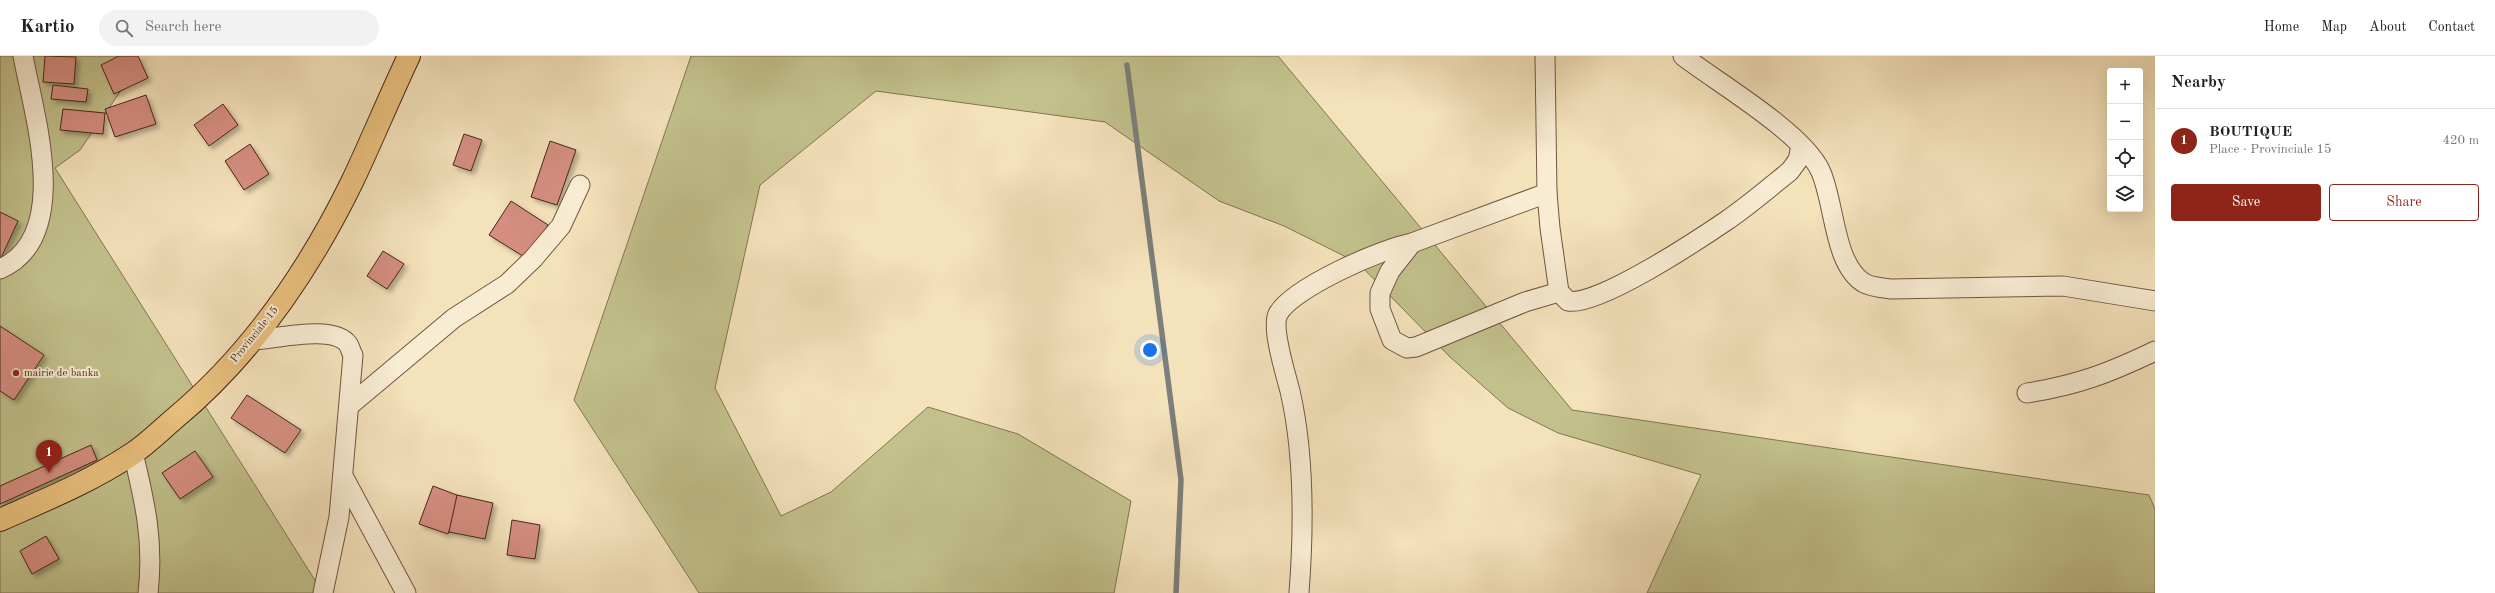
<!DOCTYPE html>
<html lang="en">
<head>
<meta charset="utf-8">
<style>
	:root { --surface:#fff; --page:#f2f2f2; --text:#222; --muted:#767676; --line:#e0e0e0; --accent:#8f2418 }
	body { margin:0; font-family:"Old Standard TT",serif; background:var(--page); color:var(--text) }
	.controls { position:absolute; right:12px; top:12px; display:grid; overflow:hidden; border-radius:4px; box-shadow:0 4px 16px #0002 }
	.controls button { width:36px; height:36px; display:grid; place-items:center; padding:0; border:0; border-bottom:1px solid var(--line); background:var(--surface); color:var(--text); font:20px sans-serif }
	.you { position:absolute; left:1150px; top:294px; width:14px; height:14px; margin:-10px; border:3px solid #fff; border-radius:50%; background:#1a73e8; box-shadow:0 0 0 6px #1a73e833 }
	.badge { display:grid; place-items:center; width:26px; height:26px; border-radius:50%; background:var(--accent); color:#fff; font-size:13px; font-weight:700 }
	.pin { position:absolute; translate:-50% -33px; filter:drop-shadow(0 1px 2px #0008) }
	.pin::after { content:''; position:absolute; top:21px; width:14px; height:12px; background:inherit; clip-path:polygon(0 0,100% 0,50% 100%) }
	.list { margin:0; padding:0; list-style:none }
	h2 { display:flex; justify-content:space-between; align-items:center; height:52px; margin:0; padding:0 16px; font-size:17px }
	h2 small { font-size:13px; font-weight:400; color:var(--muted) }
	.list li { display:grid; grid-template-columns:26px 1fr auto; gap:12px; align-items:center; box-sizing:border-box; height:64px; padding:0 16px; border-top:1px solid var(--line) }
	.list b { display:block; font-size:15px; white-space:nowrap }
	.list p { margin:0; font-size:13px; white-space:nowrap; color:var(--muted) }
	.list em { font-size:13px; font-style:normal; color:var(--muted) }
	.actions { display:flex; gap:8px; padding:12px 16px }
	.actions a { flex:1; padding:9px 0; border:1px solid var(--accent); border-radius:4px; text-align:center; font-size:14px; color:var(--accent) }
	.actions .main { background:var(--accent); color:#fff }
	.icon { flex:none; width:22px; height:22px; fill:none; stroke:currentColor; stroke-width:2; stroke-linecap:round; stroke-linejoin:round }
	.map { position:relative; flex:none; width:2155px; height:537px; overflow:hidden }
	header { display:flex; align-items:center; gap:24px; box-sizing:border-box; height:56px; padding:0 20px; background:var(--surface); border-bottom:1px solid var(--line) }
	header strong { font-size:19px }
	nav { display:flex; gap:22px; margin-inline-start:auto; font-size:14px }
	.search { width:280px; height:36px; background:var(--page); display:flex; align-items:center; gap:10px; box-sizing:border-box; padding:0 14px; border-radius:22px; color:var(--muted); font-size:15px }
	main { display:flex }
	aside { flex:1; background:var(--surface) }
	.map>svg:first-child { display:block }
	.green { fill:#c2c18c; stroke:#847453 }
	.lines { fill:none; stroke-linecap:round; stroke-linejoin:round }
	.stream { stroke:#7c7f7a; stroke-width:5.5 }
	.building { fill:#d58e81; stroke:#46261a; filter:url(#shadow) }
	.minor-casing { stroke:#725542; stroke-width:21 }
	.major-casing { stroke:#46261a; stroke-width:24 }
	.minor { stroke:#f8ecd3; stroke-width:19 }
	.major { stroke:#eac17e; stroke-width:22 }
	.poi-dot { fill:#8f2418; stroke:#f8ecd3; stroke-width:1.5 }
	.labels { text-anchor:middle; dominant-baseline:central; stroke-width:4; stroke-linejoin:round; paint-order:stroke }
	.street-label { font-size:11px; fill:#46261a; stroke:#f8ecd3 }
	.poi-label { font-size:11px; fill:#46261a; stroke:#f8ecd3; text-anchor:start }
</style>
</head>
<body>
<header>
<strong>Kartio</strong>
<div class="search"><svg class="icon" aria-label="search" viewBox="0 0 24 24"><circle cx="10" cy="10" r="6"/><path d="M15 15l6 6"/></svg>Search here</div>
<nav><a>Home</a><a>Map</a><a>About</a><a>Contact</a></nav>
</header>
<main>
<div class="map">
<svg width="2155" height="537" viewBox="0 0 2155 537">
	<defs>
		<filter id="shadow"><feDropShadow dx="3.5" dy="3.5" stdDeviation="2" flood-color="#0004"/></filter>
	</defs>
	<rect width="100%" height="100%" fill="#f4e2bb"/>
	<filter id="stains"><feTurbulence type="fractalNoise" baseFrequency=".005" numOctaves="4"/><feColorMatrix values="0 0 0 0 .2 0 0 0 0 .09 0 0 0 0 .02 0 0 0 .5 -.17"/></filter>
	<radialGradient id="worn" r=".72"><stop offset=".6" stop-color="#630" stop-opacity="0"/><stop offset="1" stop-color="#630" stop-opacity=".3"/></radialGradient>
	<!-- green -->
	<g class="green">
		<path d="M0,0H119L124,30L80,94L55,112L323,537H0Z"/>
		<path d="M691,0H1278L1572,354L2149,439L2155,453V537H1647L1701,419L1558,377L1508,352L1450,301L1358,207L1284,170L1219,145L1105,66L876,35L760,129L715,332L781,460L831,436L928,351L1018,378L1131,445L1114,537H699L574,344Z"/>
	</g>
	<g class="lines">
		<!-- stream -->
		<path class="stream" d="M1127,9L1181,424L1176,537"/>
	</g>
	<!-- building -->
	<g class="building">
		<path d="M45,0L76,1L74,28L43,26Z"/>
		<path d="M119,0H138L148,22L114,38L101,9Z"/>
		<path d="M53,29L88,33L86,46L51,43Z"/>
		<path d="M146,39L156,68L115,81L105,53Z"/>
		<path d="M223,48L238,69L209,90L194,69Z"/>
		<path d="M63,53L105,57L103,78L60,74Z"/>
		<path d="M464,78L482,84L471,115L453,109Z"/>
		<path d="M550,85L576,94L557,149L531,141Z"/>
		<path d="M250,88L269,118L244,134L225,105Z"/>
		<path d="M511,145L548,169L526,202L489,179Z"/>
		<path d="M0,156L18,165L1,202L0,201Z"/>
		<path d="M383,195L404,208L387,233L367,220Z"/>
		<path d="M0,270L44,299L14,344L0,335Z"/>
		<path d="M247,339L301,374L285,397L231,362Z"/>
		<path d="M91,389L97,404L0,448V430Z"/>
		<path d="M195,395L213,421L180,443L162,417Z"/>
		<path d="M433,430L462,441L448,478L419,468Z"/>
		<path d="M457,439L493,447L485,483L449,476Z"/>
		<path d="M512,464L540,469L535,503L507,499Z"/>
		<path d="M46,480L59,503L32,518L20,495Z"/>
	</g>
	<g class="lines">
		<defs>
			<g id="minor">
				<path d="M1545,0L1547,137L1550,172L1559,236L1568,245C1597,251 1698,184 1726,165C1748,150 1769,132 1790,115L1798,104L1801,90"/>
				<path d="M1683,0C1718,27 1802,76 1820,114C1835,145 1833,208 1864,227C1871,231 1883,232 1891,233L2063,230L2155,245"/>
				<path d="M1547,137L1412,187L1390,215L1380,237V253L1392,284L1407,292L1416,291L1525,246L1559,236"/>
				<path d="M0,213C73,181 34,59 23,0"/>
				<path d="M253,284C276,283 333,268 348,288C350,291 351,296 353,299L339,461L323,537"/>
				<path d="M2027,337C2078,329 2109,317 2155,295"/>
				<path d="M349,350L454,262L507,228L533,203L561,170L580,129"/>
				<path d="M133,397C145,446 154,486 148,537"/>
				<path d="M343,420L406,537"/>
				<path d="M1299,537C1304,471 1305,400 1290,335C1286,319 1271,272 1278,258C1292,232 1383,192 1412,187"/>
			</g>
			<path id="major" d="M0,464C45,444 90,426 132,398C147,388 160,375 174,363C251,299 308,216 352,126C372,84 389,42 409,0"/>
		</defs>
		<!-- minor casing -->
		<use href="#minor" class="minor-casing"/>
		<!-- major casing -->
		<use href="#major" class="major-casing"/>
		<!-- minor -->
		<use href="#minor" class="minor"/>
		<!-- major -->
		<use href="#major" class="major"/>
	</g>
	<!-- markers -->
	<circle class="poi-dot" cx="16" cy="317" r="4"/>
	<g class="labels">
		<!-- street labels -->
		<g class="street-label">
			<text transform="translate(255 279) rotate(-51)">Provinciale 15</text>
		</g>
		<!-- poi labels -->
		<g class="poi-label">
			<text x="24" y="317">mairie de banka</text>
		</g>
	</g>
	<rect width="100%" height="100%" filter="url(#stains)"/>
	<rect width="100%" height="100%" fill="url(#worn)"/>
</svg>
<div class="controls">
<button>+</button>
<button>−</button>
<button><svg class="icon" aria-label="locate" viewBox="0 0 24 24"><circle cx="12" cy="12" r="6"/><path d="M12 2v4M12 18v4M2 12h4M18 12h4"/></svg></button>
<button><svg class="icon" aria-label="layers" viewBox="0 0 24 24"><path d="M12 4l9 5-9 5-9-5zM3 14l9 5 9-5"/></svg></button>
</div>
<div class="you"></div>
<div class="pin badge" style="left:49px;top:417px">1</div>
</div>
<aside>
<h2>Nearby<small></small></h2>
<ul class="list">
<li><span class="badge">1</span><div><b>BOUTIQUE</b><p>Place · Provinciale 15</p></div><em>420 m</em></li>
</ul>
<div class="actions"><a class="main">Save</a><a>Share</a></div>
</aside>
</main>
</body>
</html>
